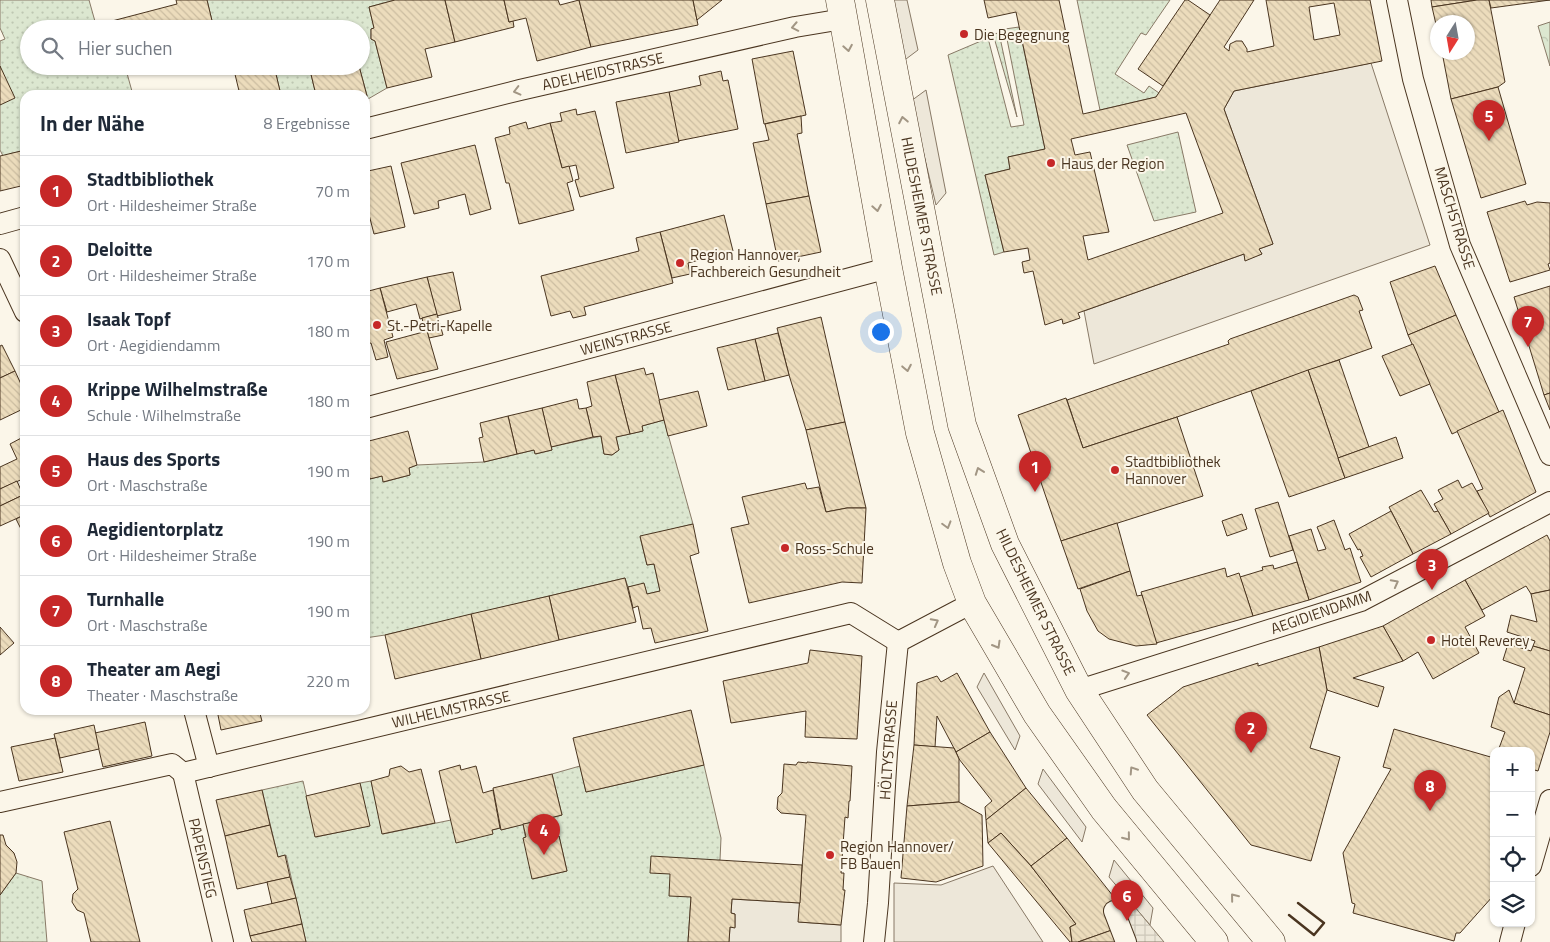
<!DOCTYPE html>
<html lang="de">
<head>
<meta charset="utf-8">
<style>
	:root { --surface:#fff; --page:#f2f2f3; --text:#1f2937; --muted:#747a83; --line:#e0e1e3; --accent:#c62828 }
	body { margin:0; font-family:"Titillium Web",sans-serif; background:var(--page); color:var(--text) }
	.controls { position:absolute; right:15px; bottom:15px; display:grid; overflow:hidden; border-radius:10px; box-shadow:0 1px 4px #0004 }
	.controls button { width:45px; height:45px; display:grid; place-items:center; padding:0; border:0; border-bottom:1px solid var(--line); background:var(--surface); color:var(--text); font:25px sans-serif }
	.compass { position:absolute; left:1430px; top:15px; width:45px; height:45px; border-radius:50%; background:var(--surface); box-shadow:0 1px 4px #0004; rotate:191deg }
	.you { position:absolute; left:880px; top:331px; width:18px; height:18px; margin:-12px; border:4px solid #fff; border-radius:50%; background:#1a73e8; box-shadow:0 0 0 8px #1a73e833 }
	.badge { display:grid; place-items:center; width:32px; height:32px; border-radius:50%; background:var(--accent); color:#fff; font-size:16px; font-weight:700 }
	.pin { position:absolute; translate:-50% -41px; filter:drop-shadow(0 1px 2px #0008) }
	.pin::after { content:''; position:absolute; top:26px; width:18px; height:15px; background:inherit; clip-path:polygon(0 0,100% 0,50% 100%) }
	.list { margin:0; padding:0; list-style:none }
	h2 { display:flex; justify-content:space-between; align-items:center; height:65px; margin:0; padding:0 20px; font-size:21px }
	h2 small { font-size:16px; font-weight:400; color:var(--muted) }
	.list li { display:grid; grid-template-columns:32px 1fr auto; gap:15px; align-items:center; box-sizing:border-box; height:70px; padding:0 20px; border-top:1px solid var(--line) }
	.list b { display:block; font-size:19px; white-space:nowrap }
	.list p { margin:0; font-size:16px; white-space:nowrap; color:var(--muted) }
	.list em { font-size:16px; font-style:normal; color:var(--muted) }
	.icon { flex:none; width:28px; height:28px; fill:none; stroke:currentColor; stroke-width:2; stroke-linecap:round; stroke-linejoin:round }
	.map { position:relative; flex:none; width:1550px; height:942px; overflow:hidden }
	.search { position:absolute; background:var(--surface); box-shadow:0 1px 4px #0004; left:20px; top:20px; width:350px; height:55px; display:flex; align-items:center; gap:12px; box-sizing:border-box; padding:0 18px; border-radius:28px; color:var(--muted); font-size:19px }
	.panel { position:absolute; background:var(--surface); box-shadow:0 1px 4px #0004; left:20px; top:90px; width:350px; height:625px; border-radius:15px }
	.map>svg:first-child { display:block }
	.grass { fill:url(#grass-dots); stroke:#887966 }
	.forest { fill:url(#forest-crowns); stroke:#887966 }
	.parking { fill:#ede7d9; stroke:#887966 }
	.plaza { fill:url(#plaza-grid); stroke:#887966 }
	.building { fill:url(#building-back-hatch); stroke:#4a3520; fill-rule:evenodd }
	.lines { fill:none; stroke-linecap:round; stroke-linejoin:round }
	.street-casing { stroke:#4a3520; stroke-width:22 }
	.secondary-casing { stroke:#4a3520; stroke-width:29 }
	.street { stroke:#fbf6e9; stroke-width:20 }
	.secondary { stroke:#fbf6e9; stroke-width:28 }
	.wall { stroke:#4a3520; stroke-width:2.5 }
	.oneway { stroke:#a29684 }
	.poi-dot { fill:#c62828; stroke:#fbf6e9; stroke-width:2 }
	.labels { text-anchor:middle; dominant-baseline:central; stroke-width:4; stroke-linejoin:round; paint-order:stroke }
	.poi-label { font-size:15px; fill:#4a3520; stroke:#fbf6e9; text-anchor:start }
	.street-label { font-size:15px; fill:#4a3520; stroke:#fbf6e9 }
</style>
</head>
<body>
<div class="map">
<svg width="1550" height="942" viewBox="0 0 1550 942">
	<defs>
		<pattern id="grass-dots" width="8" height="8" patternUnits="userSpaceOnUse" patternTransform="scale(1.25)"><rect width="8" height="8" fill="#dce7d0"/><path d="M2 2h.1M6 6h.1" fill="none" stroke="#bec7b2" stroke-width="1.8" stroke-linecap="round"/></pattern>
		<pattern id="forest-crowns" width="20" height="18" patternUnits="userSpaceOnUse" patternTransform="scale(1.25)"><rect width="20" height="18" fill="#dce7d0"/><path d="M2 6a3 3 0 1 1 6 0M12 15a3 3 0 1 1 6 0" fill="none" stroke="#bec7b2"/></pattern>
		<pattern id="plaza-grid" width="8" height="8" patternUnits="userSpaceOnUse" patternTransform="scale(1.25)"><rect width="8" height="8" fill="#ede7d9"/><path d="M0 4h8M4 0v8" fill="none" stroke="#cdc7ba"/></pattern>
		<pattern id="building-back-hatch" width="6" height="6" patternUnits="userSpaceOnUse" patternTransform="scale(1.25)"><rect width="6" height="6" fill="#ecdcbc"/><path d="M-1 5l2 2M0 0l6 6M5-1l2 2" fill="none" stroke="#ccbda1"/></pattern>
	</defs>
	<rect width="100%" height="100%" fill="#fbf6e9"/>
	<!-- grass -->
	<g class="grass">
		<path d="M0,0H89L96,25L112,21L115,29H29V66H125L133,95H25V150L3,156L0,150V41L5,39L0,28Z"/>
		<path d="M207,0H395L369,7L374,28L371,29V39L375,41L387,88L368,99L359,66H361V29H214Z"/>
		<path d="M1077,0H1170L1146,35L1141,33L1115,74L1144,93L1149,86L1159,93L1156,97L1100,110Z"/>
		<path d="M1019,27L1045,149L1008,157L1010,169L985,175L1004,252L994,255L948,55L988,38L1011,127L1024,125L1005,29Z"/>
		<path d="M999,33L1017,117L993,34Z"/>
		<path d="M274,66H309L316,95H281Z"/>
		<path d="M1178,132L1196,212L1154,221L1127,145Z"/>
		<path d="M664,420L693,524L640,537L647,565L654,564L660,591L647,594L644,584L628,587L625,578L385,635L365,638V480L382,476L384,482L410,475L409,468L417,465L484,462L534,450L536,454L552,450L551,447L601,436L604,454L612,455L619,450L616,437L643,431L642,426Z"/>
		<path d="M704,765L721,838L720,860L670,874L691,897L688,942H306L286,855L278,857L262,790L303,781L316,837L369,826L360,783L371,781L383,834L451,820L492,830L500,828L501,830L523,824L533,879L567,871L559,836L553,837L552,832L547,833L544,820L562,815L552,774L580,766L586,792Z"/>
		<path d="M16,873L42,881L47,942H0V895Z"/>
	</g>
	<!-- forest -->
	<path class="forest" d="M1550,22V66L1538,26Z"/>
	<!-- parking -->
	<g class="parking">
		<path d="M887,0H907L918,50L902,62Z"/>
		<path d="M1371,63L1430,245L1094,364L1084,311L1244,254L1245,260L1262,254L1259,249L1273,244L1224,109L1234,91Z"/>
		<path d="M926,90L946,193L936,205L911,101Z"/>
		<path d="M984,673L1020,736L1015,750L977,687Z"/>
		<path d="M1043,769L1086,827L1082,842L1038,784Z"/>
		<path d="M1114,860L1153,908L1150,925L1109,877Z"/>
		<path d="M993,866L1043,942H894V883L941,885Z"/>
		<path d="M732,899L800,903L799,922L841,925V942H729L730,927H735V914L731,913Z"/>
	</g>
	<!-- plaza -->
	<path class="plaza" d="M1129,900L1164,942H1116L1121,906Z"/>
	<!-- building -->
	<g class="building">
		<path d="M176,0H207L214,29H115L112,21L177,4Z"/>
		<path d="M395,0H445L455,42L425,49L432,77L387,88L375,41L371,39V29L374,28L369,7Z"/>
		<path d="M445,0H504L509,22L513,21L514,27L455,42Z"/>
		<path d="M504,0H558L560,5L579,0L591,47L537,61L526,18L509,22Z"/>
		<path d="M579,0H693L698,25L591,47Z"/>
		<path d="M693,0H722L697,20Z"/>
		<path d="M984,0H1059L1083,114L1156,97L1220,0H1254L1224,47L1229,51L1230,44L1236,41H1242L1247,49V52L1274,46L1266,0H1370L1382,61L1234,91L1224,109L1273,244L1259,249L1262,254L1245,261L1244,254L1078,313L1080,318L1063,324L1062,319L1045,325L1033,271L1024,273L1022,262L1030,260L1028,248L1004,252L985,175L1010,169L1008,157L1045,149L1016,12L988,18ZM1334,3L1340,35L1314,40L1309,7ZM1186,113L1223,213L1088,260L1083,236L1109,232L1090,152L1075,155L1071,139Z"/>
		<path d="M1185,0H1188L1210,15L1163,86L1138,69Z"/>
		<path d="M1431,0H1477L1432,7Z"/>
		<path d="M1477,0H1489L1505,82L1498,87L1451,99L1442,52H1468V22H1438V33L1432,7Z"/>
		<path d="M1489,0H1550L1491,8Z"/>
		<path d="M793,51L806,115L764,124L752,59Z"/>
		<path d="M0,66L15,98L0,105Z"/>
		<path d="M233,66H274L281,95H240Z"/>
		<path d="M309,66H359L367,96L365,97V95H316Z"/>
		<path d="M721,71L723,81L728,80L738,129L678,141L669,92L701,85L699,76Z"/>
		<path d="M1498,87L1526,184L1481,198L1451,99Z"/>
		<path d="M669,92L679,142L626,153L616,102Z"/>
		<path d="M576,109L577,115L595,111L614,188L580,197L575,180L579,179L576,165L562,168L550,123L562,121L560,113Z"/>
		<path d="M801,116L802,133L797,134L809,196L766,204L753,143L769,140L765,124Z"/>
		<path d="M526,122L528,129L550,123L562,168L569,166L573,181L567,183L574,210L519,224L509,183H506L495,138L510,134L509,127Z"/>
		<path d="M475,145L491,209L470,215L465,194L438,201L439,208L414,214L401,163Z"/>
		<path d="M21,151L25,166V185L0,191V156Z"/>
		<path d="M365,157L368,171L391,166L405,227L374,234L366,203H365Z"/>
		<path d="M809,196L821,252L778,261L766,204Z"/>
		<path d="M1525,201L1527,205L1537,202L1550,203V263L1548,264L1550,270L1510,282L1487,212Z"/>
		<path d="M724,215L733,251L688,263L690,274L672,278L660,232Z"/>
		<path d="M660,232L673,283L584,307L586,315L573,318L570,311L551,316L541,276L639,251L636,238Z"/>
		<path d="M1435,266L1456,315L1408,335L1390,282Z"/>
		<path d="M453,272L461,310L437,316L427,277Z"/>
		<path d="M427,277L437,314L420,319L416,304L387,312L380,288Z"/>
		<path d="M1550,286V393L1544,395L1514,297Z"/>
		<path d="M380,288L393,337L384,340L388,357L376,360L371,343L365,344V292Z"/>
		<path d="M1354,295L1358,297L1363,310L1359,311L1372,348L1177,417L1083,448L1067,400L1229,344L1228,341L1230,339Z"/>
		<path d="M437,314L443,335L429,338L427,331H425L422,318Z"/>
		<path d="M1456,315L1499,412L1452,434L1408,335Z"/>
		<path d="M821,317L845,422L806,430L789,375L777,328Z"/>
		<path d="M427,331L438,369L397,379L386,342Z"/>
		<path d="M778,333L789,375L765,381L755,339Z"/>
		<path d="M755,339L765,381L728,390L717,348Z"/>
		<path d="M1413,344L1430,384L1400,396L1382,356Z"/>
		<path d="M2,345L15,371L0,378V346Z"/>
		<path d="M1339,360L1369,447L1338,458L1308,370Z"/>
		<path d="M644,368L646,375L653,373L664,420L642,426L643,431L630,434L615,375Z"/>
		<path d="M1308,370L1345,478L1289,497L1251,391Z"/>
		<path d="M15,371L25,393V408L0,420V378Z"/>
		<path d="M615,375L630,434L616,437L619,450L612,455L604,454L601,436L593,437L586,408L592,406L587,382Z"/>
		<path d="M698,391L707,426L668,436L659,400Z"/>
		<path d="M1550,393V410L1544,395Z"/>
		<path d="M1066,398L1083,448L1177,417L1203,496L1061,541L1018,415Z"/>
		<path d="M577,399L579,409L586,408L593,437L551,447L542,408Z"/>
		<path d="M542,408L552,450L535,454L534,450L517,454L508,416Z"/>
		<path d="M1503,410L1536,492L1490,517L1477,491L1483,489L1457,431Z"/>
		<path d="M508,416L517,454L484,462L479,438L483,437L480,423Z"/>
		<path d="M845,422L866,508H847L826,512L806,430Z"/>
		<path d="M408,431L417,465L409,468L410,475L383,482L382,476L370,479L365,460V442Z"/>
		<path d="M25,436V478L0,489V467L17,459L10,444Z"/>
		<path d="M1396,437L1403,458L1345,478L1338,458Z"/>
		<path d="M365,460L370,479L365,480Z"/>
		<path d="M1458,480L1462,488L1472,483L1489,513L1451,534L1434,504L1443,499L1438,490Z"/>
		<path d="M17,481L23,495L0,506V489Z"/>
		<path d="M805,483L807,489L819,487L826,512L847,508H866L862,583L842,582L749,603L731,528L749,524L742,497Z"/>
		<path d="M1421,490L1434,512L1438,511L1451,534L1413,554L1389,507Z"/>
		<path d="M23,495L25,498V513L21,515L22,516L0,526V506Z"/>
		<path d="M1278,502L1293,550L1270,557L1255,509Z"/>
		<path d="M1391,511L1413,554L1371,577L1360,557L1363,556L1360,549L1358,550L1349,534Z"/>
		<path d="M1242,514L1247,529L1227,536L1222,521Z"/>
		<path d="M22,516L25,523V531L23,533L16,519Z"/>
		<path d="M1334,520L1345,550L1350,548L1361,582L1309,600L1289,536L1311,529L1318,551L1326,549L1317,527Z"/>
		<path d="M1117,523L1130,571L1078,589L1061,541Z"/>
		<path d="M693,524L699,553L690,556L708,631L655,643L651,628L643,629L638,606L633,608L628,587L644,583L647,594L660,591L654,564L647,565L640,536Z"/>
		<path d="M1547,535L1550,541V590L1531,594L1526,586L1482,610L1465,580Z"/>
		<path d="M1297,562L1309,600L1253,616L1240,577L1263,570L1262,567L1273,565L1274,569Z"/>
		<path d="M1225,568L1227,577L1239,573L1253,616L1156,643L1141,592Z"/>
		<path d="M1130,571L1137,596L1142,595L1157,644L1136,646L1109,639L1098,631L1087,611L1080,589Z"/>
		<path d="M625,578L636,622L559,640L549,596Z"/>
		<path d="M1465,580L1485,616L1465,627L1479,653L1433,679L1418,652L1403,661L1383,626Z"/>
		<path d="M1550,590V651L1533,646L1535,641L1507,632L1511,615L1537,622L1531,594Z"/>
		<path d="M549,596L559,640L481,659L471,614Z"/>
		<path d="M471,614L481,659L395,679L385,635Z"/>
		<path d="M1383,626L1403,661L1353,678L1384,687L1378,707L1327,690L1319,647Z"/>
		<path d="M0,627L14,643L0,655Z"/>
		<path d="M1508,644L1531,651L1533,646L1550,651V715L1514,703L1525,668L1503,660Z"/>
		<path d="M1319,647L1327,690L1310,748L1340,757L1311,861L1251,845L1147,715L1183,687L1258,663V666Z"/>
		<path d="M810,650L862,656L857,739L805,737L806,711L731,723L723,681L808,663Z"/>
		<path d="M957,673L990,732L956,752L937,716L935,747L914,745L917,683L937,676L941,682Z"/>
		<path d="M1509,690L1514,703L1550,715V732L1538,771L1531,769V751H1498L1505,732L1491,727L1499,697Z"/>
		<path d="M217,710H259L262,721L221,730Z"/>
		<path d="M691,710L704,765L586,792L573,738Z"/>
		<path d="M145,722L152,756L103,767L95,733Z"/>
		<path d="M94,725L99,749L60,758L54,734Z"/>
		<path d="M1394,729L1494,758L1493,896L1460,933H1456L1454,941L1353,913L1355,904L1352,903L1343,853L1391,769L1383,767Z"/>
		<path d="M990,732L1026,788L986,820L985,807L992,801L959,759L956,752Z"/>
		<path d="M55,738L63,772L19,781L11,747Z"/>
		<path d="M914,745L954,748L959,759V802L907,806Z"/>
		<path d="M798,762L807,763V762L852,766L850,801H849L848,818L845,817L841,873H844L843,890H845L841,925L798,922L806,815L781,813L777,809L778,797L782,793L784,764L796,765Z"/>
		<path d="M460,765L461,770L476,766L483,793L493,790L500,828L492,830L493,834L456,843L439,771Z"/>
		<path d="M401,766L409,772L421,769L435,823L382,834L371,781L389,776L390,769Z"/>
		<path d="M552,774L562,815L501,830L493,788Z"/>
		<path d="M360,783L370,826L315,837L306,796Z"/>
		<path d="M1026,788L1067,838L1031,866L1001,833L988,843L986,820Z"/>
		<path d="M262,790L270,825L225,836L216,800Z"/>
		<path d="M959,802L982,815L983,866L936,882L901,878L907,806Z"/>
		<path d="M544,820L547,833L552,831L553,837L559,836L567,871L532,879L523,838L526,837L523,824Z"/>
		<path d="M110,821L140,942H91L84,913L77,910L72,902L73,894L78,889L64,832Z"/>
		<path d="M270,825L278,857L285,855L290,877L237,889L225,836Z"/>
		<path d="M1001,833L1031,866L1076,924L1070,927L1072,942H1070L988,843Z"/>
		<path d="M0,835H3L6,845L14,853L17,862L16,873L0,895Z"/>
		<path d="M1067,838L1121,906L1112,930L1078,942H1072L1070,927L1076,924L1031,866Z"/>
		<path d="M651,856L802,865L800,903L732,899L731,913L735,914V928L730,927L729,942H688L691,897L669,896L670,874L650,873Z"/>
		<path d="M290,877L296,898L272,904L267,882Z"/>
		<path d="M296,898L302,924L250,936L244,910Z"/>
		<path d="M302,924L306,942H252L250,936Z"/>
		<path d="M1112,930L1116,942H1078Z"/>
	</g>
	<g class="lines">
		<defs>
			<g id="street">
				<path d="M1397,0L1413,79L1460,245L1550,455"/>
				<path d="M365,129L520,90L795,27L843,19"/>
				<path d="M0,224L25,217"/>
				<path d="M0,259L25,312"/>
				<path d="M365,408L888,268"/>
				<path d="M898,642L972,603"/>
				<path d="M1079,690L1361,601L1550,502"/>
				<path d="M194,710L209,767"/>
				<path d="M183,773L851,613L898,642"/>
				<path d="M183,773L223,942"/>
				<path d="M0,802L172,764L183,773"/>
				<path d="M1531,866L1550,800"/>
				<path d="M1114,911L1126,942"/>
				<path d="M874,942L878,903L887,752L898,642"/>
				<path d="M1510,942L1515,923"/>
			</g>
			<g id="secondary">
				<path d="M840,0L888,268L920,433L957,563L972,603L1037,714L1104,809L1214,942"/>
				<path d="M880,0L962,425L1005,544L1079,690L1145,790L1271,942"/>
			</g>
		</defs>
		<!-- street casing -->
		<use href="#street" class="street-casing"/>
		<!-- secondary casing -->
		<use href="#secondary" class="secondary-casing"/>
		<!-- street -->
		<use href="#street" class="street"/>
		<!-- secondary -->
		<use href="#secondary" class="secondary"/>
		<!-- wall -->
		<path class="wall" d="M1289,915L1314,935L1324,923L1298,903"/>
	</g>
	<!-- one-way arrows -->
	<defs><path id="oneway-chevron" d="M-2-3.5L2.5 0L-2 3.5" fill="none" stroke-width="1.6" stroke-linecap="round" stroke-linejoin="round" transform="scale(1.25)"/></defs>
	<g class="oneway">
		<use href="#oneway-chevron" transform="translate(795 27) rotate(169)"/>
		<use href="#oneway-chevron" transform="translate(848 48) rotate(80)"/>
		<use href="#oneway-chevron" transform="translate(517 91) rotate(166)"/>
		<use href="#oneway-chevron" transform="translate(903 120) rotate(-101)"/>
		<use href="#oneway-chevron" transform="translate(877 208) rotate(80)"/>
		<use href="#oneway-chevron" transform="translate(907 368) rotate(79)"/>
		<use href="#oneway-chevron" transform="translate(979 471) rotate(-110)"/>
		<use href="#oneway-chevron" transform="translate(947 525) rotate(74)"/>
		<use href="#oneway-chevron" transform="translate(1395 583) rotate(-28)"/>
		<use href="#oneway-chevron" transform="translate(935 622) rotate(-28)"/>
		<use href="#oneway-chevron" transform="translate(997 645) rotate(60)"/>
		<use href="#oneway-chevron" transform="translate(1126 674) rotate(-17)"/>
		<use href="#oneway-chevron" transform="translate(1133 770) rotate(-123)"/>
		<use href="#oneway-chevron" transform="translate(1127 837) rotate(51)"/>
		<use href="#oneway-chevron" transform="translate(1234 897) rotate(-129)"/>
	</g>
	<!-- markers -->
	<g class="poi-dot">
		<circle cx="964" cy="34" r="5"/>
		<circle cx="1051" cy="163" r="5"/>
		<circle cx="680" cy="263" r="5"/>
		<circle cx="377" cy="325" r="5"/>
		<circle cx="1115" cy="470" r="5"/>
		<circle cx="785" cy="548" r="5"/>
		<circle cx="1431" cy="640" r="5"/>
		<circle cx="830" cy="855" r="5"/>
	</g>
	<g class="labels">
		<!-- poi labels -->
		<g class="poi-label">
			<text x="974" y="34">Die Begegnung</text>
			<text x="1061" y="163">Haus der Region</text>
			<text x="690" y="254">Region Hannover,<tspan x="690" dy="17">Fachbereich Gesundheit</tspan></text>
			<text x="387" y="325">St.-Petri-Kapelle</text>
			<text x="1125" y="461">Stadtbibliothek<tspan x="1125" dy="17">Hannover</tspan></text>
			<text x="795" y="548">Ross-Schule</text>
			<text x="1441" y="640">Hotel Reverey</text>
			<text x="840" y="846">Region Hannover/<tspan x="840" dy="17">FB Bauen</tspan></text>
		</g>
		<!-- street labels -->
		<g class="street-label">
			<text transform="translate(603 71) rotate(-13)">ADELHEIDSTRASSE</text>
			<text transform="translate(922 216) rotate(79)">HILDESHEIMER STRASSE</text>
			<text transform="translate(1455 218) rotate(73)">MASCHSTRASSE</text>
			<text transform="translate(626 338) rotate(-15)">WEINSTRASSE</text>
			<text transform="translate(1036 602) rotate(64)">HILDESHEIMER STRASSE</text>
			<text transform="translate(1321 612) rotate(-19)">AEGIDIENDAMM</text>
			<text transform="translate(451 709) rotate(-13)">WILHELMSTRASSE</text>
			<text transform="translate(888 750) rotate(-86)">HÖLTYSTRASSE</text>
			<text transform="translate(203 858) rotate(77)">PAPENSTIEG</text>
		</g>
	</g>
</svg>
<div class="controls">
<button>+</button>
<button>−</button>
<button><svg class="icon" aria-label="locate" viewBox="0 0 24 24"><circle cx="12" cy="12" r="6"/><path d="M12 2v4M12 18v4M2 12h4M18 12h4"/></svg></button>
<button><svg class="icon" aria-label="layers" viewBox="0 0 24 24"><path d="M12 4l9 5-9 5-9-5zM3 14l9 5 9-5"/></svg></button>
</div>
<svg class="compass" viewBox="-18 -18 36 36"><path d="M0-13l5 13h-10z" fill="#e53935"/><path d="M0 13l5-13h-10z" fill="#747a83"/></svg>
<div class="you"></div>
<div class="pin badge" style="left:1035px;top:492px">1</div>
<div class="pin badge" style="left:1251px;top:753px">2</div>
<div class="pin badge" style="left:1432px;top:590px">3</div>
<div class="pin badge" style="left:544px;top:855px">4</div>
<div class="pin badge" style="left:1489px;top:141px">5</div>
<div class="pin badge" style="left:1127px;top:921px">6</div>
<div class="pin badge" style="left:1528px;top:347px">7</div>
<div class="pin badge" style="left:1430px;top:811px">8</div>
<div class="search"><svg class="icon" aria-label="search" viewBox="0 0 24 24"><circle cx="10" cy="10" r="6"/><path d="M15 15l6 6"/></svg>Hier suchen</div>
<section class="panel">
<h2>In der Nähe<small>8 Ergebnisse</small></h2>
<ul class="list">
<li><span class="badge">1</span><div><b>Stadtbibliothek</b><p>Ort · Hildesheimer Straße</p></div><em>70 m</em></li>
<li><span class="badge">2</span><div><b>Deloitte</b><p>Ort · Hildesheimer Straße</p></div><em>170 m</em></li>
<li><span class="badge">3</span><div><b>Isaak Topf</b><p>Ort · Aegidiendamm</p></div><em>180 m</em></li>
<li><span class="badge">4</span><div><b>Krippe Wilhelmstraße</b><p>Schule · Wilhelmstraße</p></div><em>180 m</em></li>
<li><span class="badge">5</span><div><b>Haus des Sports</b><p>Ort · Maschstraße</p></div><em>190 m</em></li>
<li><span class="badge">6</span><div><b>Aegidientorplatz</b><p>Ort · Hildesheimer Straße</p></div><em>190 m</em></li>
<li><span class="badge">7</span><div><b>Turnhalle</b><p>Ort · Maschstraße</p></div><em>190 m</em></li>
<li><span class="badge">8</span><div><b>Theater am Aegi</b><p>Theater · Maschstraße</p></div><em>220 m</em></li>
</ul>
</section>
</div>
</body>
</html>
